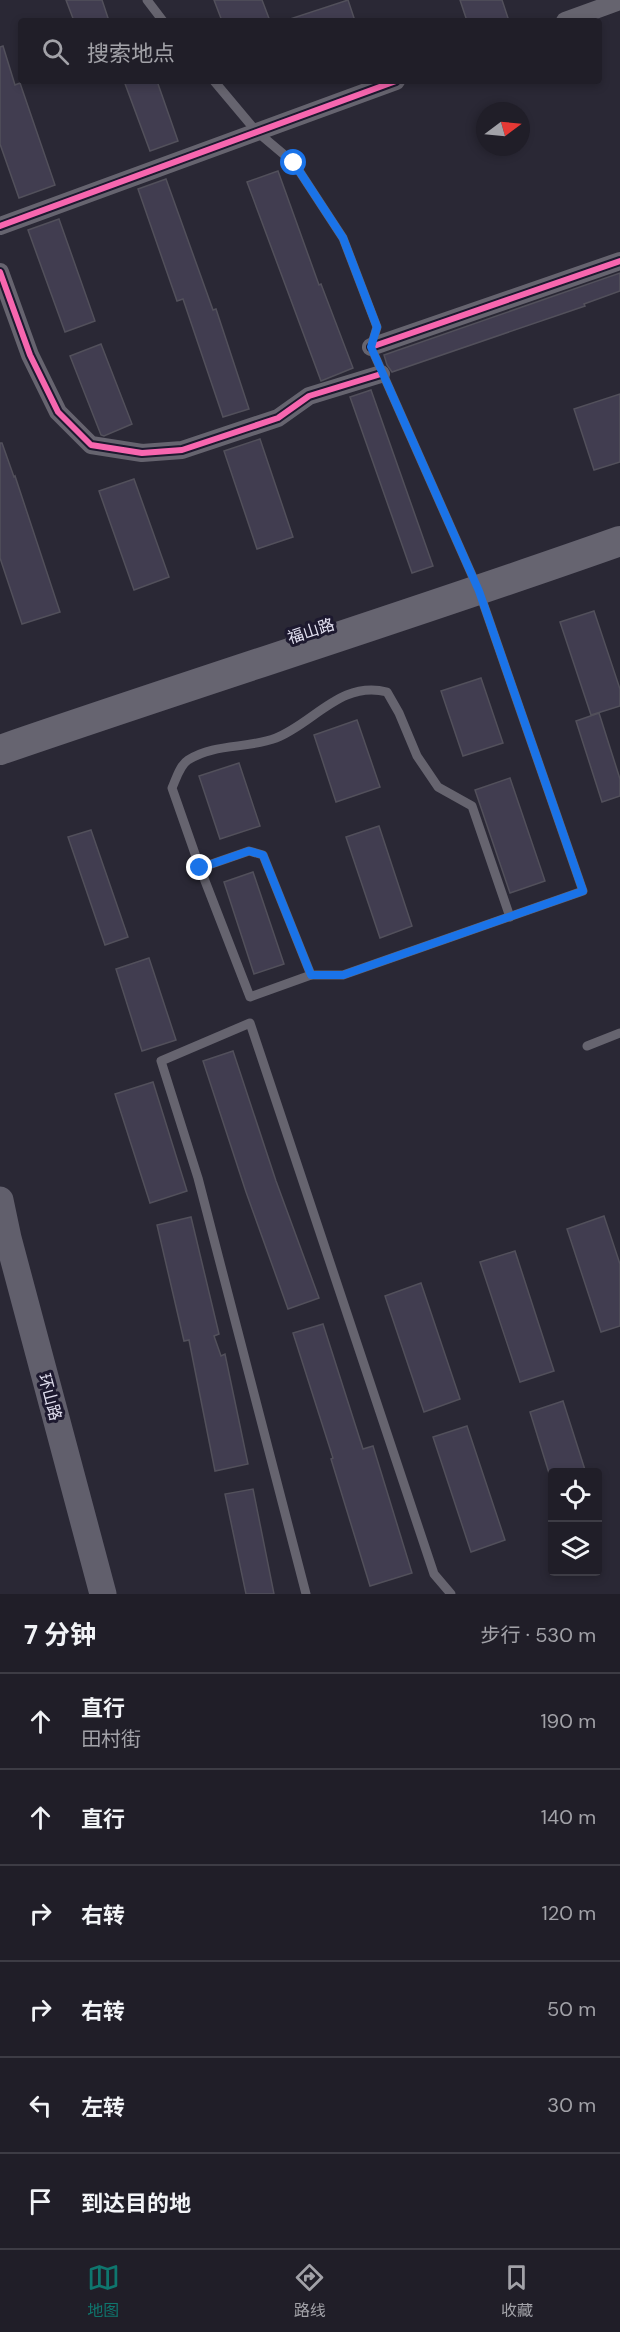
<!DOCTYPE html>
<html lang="zh">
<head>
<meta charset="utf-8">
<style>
	:root { --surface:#201e28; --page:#282730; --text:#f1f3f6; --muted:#a2a2a8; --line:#3d3c45; --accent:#0f766e }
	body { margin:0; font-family:"DM Sans","Noto Sans SC",sans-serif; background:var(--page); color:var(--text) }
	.controls { position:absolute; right:18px; bottom:18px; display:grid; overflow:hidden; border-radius:6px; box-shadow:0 3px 9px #0003 }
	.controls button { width:54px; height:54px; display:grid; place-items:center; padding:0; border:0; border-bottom:2px solid var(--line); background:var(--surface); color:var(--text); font:30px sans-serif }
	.compass { position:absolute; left:476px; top:102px; width:54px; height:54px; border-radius:50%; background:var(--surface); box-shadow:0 3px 9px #0003; rotate:74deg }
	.stop { position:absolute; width:18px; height:18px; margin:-14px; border:4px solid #1a73e8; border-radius:50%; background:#fff }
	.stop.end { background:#1a73e8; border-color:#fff; box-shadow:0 2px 6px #0008 }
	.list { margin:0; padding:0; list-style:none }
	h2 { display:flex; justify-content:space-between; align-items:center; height:78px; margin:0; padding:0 24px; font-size:26px }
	h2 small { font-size:20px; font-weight:400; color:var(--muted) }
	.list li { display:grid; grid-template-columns:39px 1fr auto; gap:18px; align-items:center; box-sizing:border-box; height:96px; padding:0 24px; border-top:2px solid var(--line) }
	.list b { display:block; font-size:22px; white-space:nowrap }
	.list p { margin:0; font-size:20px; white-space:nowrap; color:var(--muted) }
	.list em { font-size:20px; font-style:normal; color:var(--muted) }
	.icon { flex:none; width:33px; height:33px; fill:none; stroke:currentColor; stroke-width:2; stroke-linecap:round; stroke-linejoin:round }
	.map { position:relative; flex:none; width:620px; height:1594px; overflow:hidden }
	.search { position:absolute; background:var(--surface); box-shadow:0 3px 9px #0003; left:18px; right:18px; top:18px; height:66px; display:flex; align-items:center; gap:15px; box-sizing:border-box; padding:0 21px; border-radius:6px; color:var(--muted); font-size:22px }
	.sheet { height:654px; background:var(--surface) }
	nav { display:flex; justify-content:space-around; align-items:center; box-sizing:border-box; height:84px; border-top:2px solid var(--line); background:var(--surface); font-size:16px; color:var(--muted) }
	nav a { display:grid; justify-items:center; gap:3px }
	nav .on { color:var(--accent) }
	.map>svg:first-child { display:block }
	.building { fill:#413d50; stroke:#52505b; stroke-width:1.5 }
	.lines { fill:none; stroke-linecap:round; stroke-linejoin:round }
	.lane { stroke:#66646f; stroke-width:9 }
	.street { stroke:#66646f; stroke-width:18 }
	.secondary { stroke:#615f6c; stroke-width:27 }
	.primary { stroke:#666470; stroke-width:30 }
	.cycleway-casing { stroke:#1d192f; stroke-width:10 }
	.cycleway { stroke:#f766af; stroke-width:6 }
	.route { stroke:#1a73e8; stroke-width:8 }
	.labels { text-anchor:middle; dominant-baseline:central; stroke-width:6; stroke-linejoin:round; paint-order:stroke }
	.street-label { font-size:16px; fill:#e3e1f1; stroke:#1d192f }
</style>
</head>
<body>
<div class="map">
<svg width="620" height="1594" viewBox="0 0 620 1594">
	<rect width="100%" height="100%" fill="#2a2835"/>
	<!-- building -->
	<g class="building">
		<path d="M66,0H102L109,21H74Z"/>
		<path d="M214,0H262L270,21H222Z"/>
		<path d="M348,0L355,21H290V19Z"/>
		<path d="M460,0H502L509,21H467Z"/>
		<path d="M3,46L15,85L20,83L55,185L19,198L0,144V47Z"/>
		<path d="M124,81H157L178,141L150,151Z"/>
		<path d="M278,171L319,285L321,284L353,368L321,381L247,182Z"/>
		<path d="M166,179L213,310L216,309L249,409L223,417L183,299L177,301L138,189Z"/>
		<path d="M59,219L95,321L65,332L28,230Z"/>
		<path d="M620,273V291L584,304L585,306L392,372L387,365L384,355Z"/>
		<path d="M101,344L132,424L104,436L101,435L70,356Z"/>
		<path d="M371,390L433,566L412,573L350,397Z"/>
		<path d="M620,394V462L594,470L574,409Z"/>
		<path d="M260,439L293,537L257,549L224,451Z"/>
		<path d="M0,443H2L14,477L15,476L60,612L22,624L0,558Z"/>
		<path d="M134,479L169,577L134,590L99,491Z"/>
		<path d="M594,611L620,689V706L591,715L560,622Z"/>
		<path d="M481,678L503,743L463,756L441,691Z"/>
		<path d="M599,713L620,779V796L602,802L576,721Z"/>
		<path d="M357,720L380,787L336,802L314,735Z"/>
		<path d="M239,763L260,826L220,839L199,776Z"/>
		<path d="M510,778L545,881L510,893L475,790Z"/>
		<path d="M379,826L412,926L380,938L346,837Z"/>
		<path d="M91,830L128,937L105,945L68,837Z"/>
		<path d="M253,872L284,964L254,974L224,882Z"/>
		<path d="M149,958L176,1040L142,1051L116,969Z"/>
		<path d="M233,1051L276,1181L319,1298L288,1309L246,1192L203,1061Z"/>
		<path d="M153,1082L187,1191L150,1203L115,1094Z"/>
		<path d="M604,1216L620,1264V1326L601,1332L567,1229Z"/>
		<path d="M191,1217L219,1334L214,1336L221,1356L225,1354L248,1464L215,1471L189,1340L184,1341L157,1225Z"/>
		<path d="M515,1251L554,1371L520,1382L480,1262Z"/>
		<path d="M421,1283L460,1399L424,1412L385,1296Z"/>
		<path d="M323,1324L363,1449L373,1446L412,1573L370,1586L331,1459L333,1458L293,1333Z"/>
		<path d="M563,1401L586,1473H549L530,1412Z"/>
		<path d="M467,1426L505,1540L471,1552L433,1437Z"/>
		<path d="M253,1489L274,1594H246L225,1494Z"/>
	</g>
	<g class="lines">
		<!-- lane -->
		<g class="lane">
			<path d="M147,0L163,21"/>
			<path d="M200,868L249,851L263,855L311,975H343L583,891L479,591L371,347L377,327L343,238L294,163L256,131L214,81"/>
			<path d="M311,975L250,997L200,868L172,788C176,779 180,765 188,760C215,743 247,749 276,738C314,723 341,680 387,692L399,713L417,756L438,787L472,806L510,917"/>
			<path d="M587,1046L620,1033"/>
			<path d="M306,1594L198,1178L161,1061L250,1023L434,1574L451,1594"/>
		</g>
		<!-- street -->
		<g class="street">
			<path d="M565,21L620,1"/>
			<path d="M0,226L396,81"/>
			<path d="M0,272L30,355L58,412L91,445L142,453L182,450L278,418L309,396L381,374"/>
			<path d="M371,347L620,261"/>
		</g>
		<!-- secondary -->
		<path class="secondary" d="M0,1200L8,1238L103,1594"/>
		<!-- primary -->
		<path class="primary" d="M0,750C206,679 414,614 620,541"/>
		<defs>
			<g id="cycleway">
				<path d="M0,226L396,81"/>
				<path d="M0,272L30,355L58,412L91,445L142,453L182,450L278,418L309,396L381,374"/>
				<path d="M371,347L620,261"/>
			</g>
		</defs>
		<!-- cycleway casing -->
		<use href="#cycleway" class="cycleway-casing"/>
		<!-- cycleway -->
		<use href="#cycleway" class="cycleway"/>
	</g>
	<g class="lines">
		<!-- route -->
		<path class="route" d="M200,868L249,851L263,855L311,975H343L583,891L479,591L371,347L377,327L343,238L294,163"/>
	</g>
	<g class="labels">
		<!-- street labels -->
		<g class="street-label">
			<text transform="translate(311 631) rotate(-18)">福山路</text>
			<text transform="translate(50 1397) rotate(75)">环山路</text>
		</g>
	</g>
</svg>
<div class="controls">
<button><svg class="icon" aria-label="locate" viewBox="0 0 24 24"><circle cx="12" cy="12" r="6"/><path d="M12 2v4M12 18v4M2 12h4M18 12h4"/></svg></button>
<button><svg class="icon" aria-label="layers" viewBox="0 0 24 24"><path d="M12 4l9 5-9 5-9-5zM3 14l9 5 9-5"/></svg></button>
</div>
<svg class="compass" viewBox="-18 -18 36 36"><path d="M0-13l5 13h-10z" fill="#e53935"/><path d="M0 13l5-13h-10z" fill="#a2a2a8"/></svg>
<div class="stop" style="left:294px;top:163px"></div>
<div class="stop end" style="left:200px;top:868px"></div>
<div class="search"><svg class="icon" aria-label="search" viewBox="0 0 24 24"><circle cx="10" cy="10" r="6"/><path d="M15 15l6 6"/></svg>搜索地点</div>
</div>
<section class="sheet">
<h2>7 分钟<small>步行 · 530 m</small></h2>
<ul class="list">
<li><svg class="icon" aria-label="ahead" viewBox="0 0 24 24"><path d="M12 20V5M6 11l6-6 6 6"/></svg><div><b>直行</b><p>田村街</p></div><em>190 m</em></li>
<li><svg class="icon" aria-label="ahead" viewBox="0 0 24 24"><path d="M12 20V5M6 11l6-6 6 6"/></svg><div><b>直行</b></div><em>140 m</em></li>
<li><svg class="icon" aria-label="right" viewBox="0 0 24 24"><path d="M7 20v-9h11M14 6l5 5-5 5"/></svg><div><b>右转</b></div><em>120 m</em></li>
<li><svg class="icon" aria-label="right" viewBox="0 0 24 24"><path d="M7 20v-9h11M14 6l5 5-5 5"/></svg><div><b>右转</b></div><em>50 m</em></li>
<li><svg class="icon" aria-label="left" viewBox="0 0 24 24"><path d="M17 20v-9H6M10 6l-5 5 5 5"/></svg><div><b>左转</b></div><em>30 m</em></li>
<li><svg class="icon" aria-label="arrive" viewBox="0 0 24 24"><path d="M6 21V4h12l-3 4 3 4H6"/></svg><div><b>到达目的地</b></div></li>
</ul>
</section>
<nav>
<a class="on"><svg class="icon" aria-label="map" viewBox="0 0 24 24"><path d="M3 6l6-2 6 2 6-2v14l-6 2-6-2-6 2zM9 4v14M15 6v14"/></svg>地图</a>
<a><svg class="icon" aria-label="directions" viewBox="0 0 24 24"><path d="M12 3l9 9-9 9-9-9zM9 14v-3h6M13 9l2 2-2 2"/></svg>路线</a>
<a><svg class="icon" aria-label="saved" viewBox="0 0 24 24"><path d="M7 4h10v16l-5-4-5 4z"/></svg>收藏</a>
</nav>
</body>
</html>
